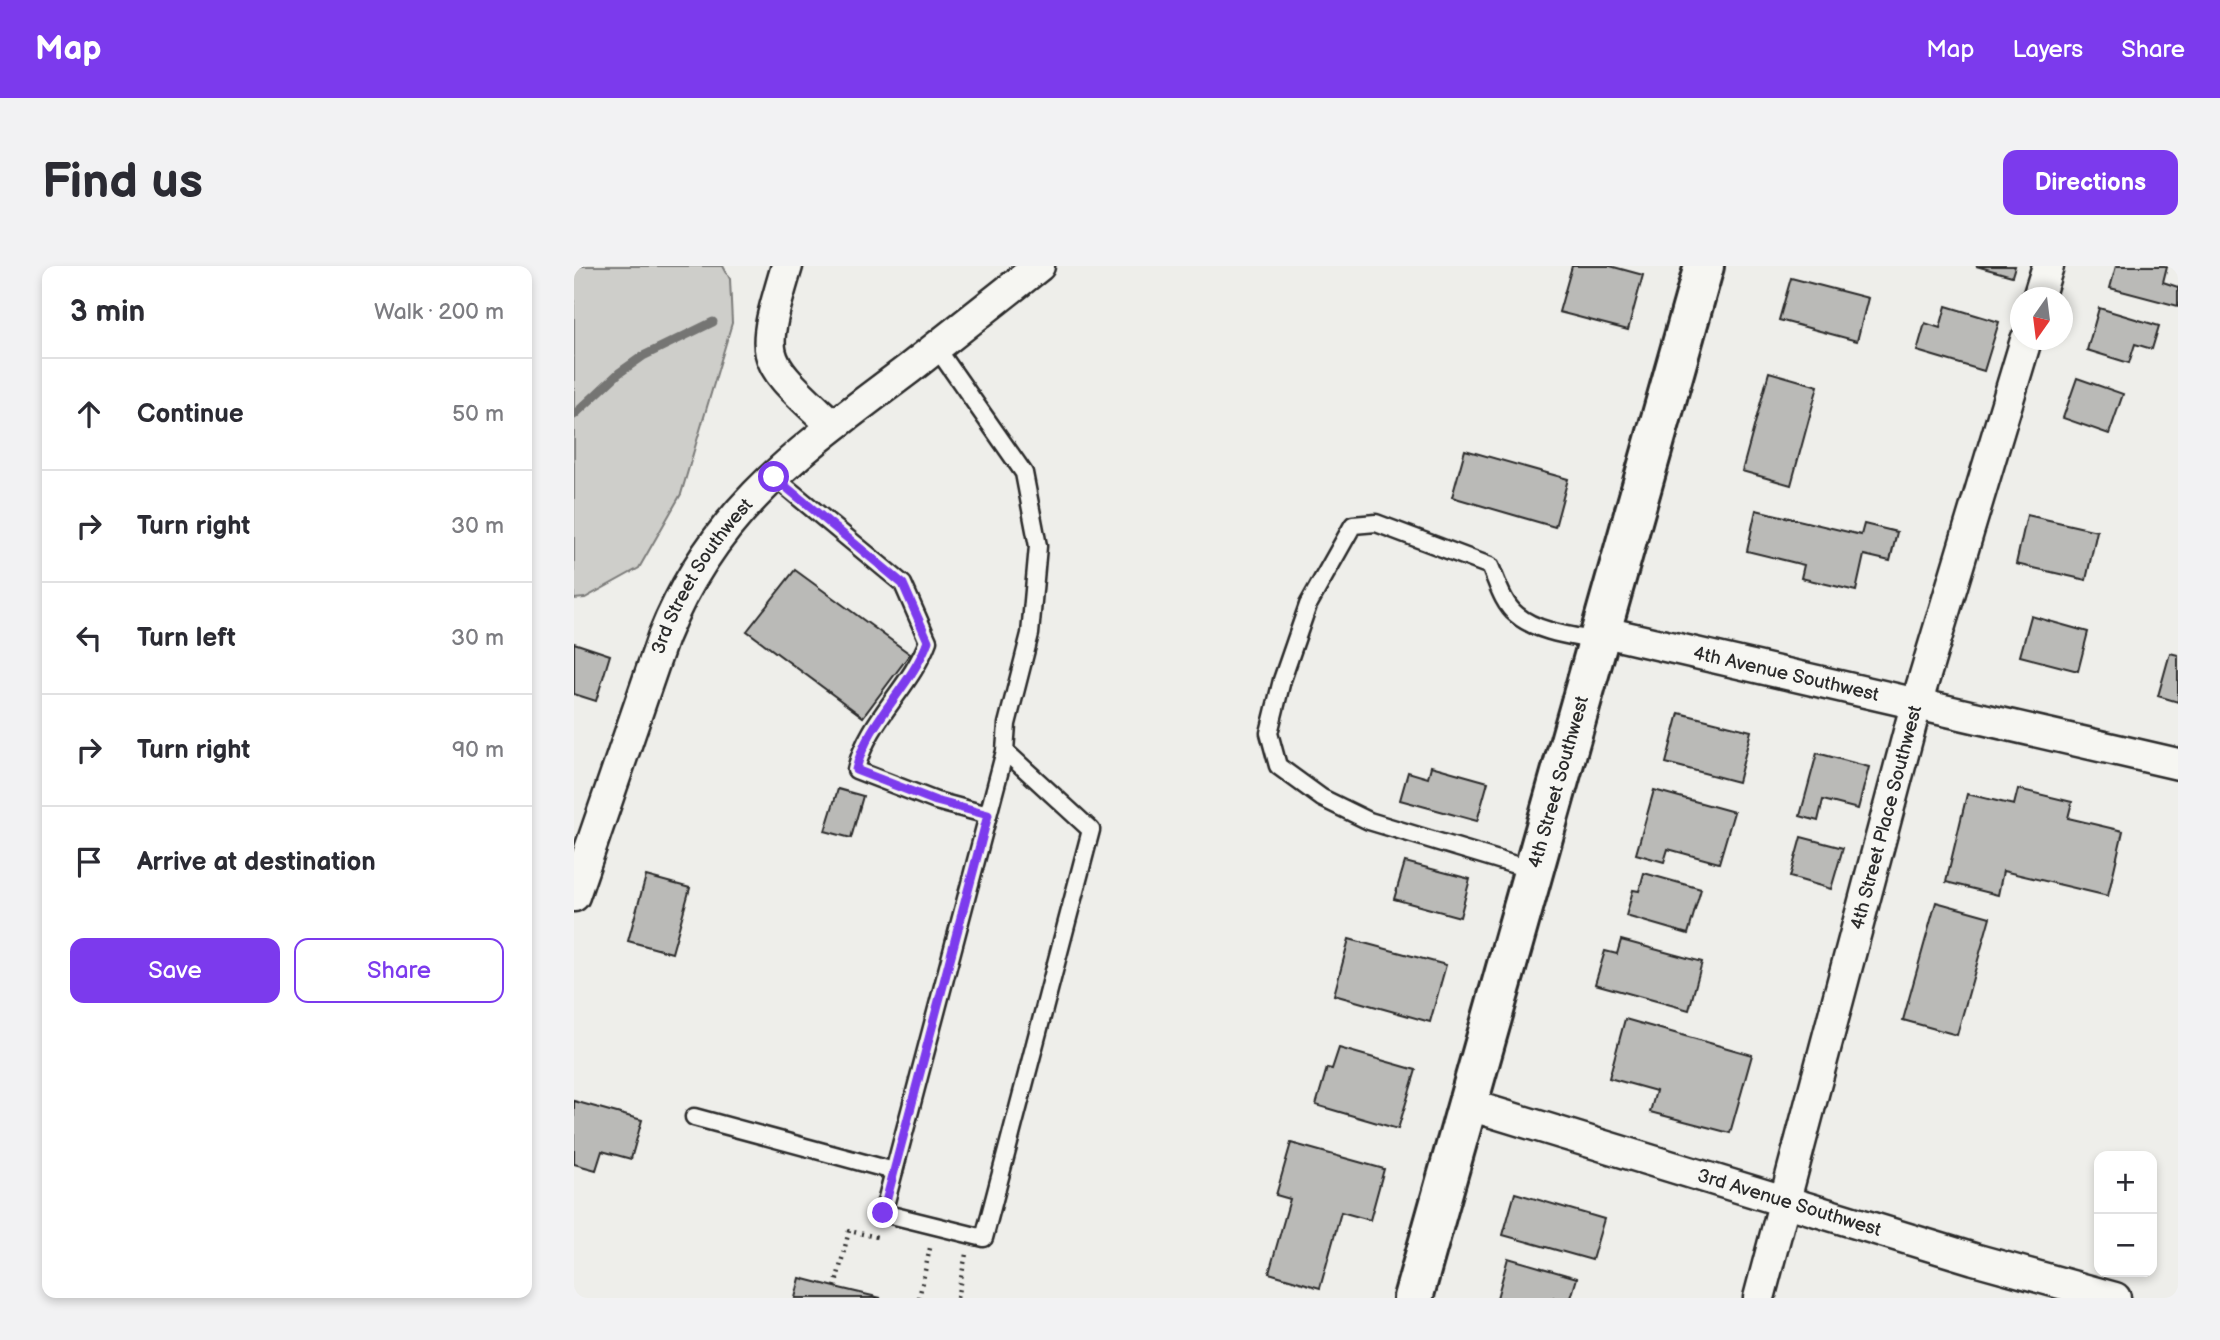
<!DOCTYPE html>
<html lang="en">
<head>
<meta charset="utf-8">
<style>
	:root { --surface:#fff; --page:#f2f2f3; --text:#2b2b33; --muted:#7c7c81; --line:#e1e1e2; --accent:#7c3aed }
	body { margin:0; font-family:"Balsamiq Sans",sans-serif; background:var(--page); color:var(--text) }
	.controls { position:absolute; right:21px; bottom:21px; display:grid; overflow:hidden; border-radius:14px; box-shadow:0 4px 10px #0003 }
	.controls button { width:63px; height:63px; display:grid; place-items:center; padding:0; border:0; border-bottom:2px solid var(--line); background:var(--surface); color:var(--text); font:35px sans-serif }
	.compass { position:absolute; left:1436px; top:21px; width:63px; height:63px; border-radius:50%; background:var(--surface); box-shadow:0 4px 10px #0003; rotate:194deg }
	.stop { position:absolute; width:21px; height:21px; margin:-16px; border:5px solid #7c3aed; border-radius:50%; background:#fff }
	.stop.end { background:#7c3aed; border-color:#fff; box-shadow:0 2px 7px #0008 }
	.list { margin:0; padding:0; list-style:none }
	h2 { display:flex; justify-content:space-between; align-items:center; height:91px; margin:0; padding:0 28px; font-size:30px }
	h2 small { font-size:23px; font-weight:400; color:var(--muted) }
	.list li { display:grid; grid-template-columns:46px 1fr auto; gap:21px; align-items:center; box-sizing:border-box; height:112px; padding:0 28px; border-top:2px solid var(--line) }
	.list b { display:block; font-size:26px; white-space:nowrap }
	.list em { font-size:23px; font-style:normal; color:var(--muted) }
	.actions { display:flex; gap:14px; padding:21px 28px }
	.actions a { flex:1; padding:16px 0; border:2px solid var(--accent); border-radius:14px; text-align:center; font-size:24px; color:var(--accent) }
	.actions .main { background:var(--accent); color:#fff }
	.icon { flex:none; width:38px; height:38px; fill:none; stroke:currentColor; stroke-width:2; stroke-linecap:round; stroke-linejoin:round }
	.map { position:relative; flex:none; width:1604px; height:1032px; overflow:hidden; border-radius:14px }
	header { display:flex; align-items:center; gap:42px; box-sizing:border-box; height:98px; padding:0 35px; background:var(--accent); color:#fff }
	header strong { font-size:33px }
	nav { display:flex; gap:38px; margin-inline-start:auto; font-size:24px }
	.intro { display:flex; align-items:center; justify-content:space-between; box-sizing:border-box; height:168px; padding:0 42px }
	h1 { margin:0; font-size:49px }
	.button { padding:18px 32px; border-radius:14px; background:var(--accent); color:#fff; font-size:24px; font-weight:700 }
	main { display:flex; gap:42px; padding:0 42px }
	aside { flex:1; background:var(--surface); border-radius:14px; box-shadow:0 4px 10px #0003 }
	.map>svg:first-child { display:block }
	.green { fill:#cececa; stroke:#7c7c7a; stroke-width:2 }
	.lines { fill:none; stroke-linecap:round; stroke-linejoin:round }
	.stream { stroke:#757573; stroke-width:9 }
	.building { fill:#babab7; stroke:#2b2b2b; stroke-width:2 }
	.service-casing { stroke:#2b2b2b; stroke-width:21 }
	.minor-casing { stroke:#2b2b2b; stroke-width:35 }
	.secondary-casing { stroke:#2b2b2b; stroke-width:44 }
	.path { stroke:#2b2b2b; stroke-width:4.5; stroke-dasharray:2 5; stroke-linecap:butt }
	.service { stroke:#f6f6f2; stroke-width:16 }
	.minor { stroke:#f6f6f2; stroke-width:30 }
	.secondary { stroke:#f6f6f2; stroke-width:38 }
	.route { stroke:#7c3aed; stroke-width:9 }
	.labels { text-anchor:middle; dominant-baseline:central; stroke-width:6; stroke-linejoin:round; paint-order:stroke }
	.street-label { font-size:19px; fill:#2b2b2b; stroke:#f6f6f2 }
</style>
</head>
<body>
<header>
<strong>Map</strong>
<nav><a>Map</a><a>Layers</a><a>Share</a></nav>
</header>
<div class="intro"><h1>Find us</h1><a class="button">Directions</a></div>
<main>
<aside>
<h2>3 min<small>Walk · 200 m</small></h2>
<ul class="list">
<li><svg class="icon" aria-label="ahead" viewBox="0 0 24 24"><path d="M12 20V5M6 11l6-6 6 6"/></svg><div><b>Continue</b></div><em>50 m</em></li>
<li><svg class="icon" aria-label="right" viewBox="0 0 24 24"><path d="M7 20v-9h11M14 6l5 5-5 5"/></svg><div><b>Turn right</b></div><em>30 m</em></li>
<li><svg class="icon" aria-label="left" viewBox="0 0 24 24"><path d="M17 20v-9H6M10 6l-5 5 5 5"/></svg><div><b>Turn left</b></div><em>30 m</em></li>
<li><svg class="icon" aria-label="right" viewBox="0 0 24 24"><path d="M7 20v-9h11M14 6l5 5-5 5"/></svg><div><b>Turn right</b></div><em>90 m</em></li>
<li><svg class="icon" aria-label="arrive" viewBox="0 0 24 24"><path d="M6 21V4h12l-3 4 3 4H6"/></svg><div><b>Arrive at destination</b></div></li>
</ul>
<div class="actions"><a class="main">Save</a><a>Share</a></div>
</aside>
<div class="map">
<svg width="1604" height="1032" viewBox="0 0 1604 1032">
	<rect width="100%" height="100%" fill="#eeeeea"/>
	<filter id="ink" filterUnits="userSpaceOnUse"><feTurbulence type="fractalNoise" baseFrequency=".0143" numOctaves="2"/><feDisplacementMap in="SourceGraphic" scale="14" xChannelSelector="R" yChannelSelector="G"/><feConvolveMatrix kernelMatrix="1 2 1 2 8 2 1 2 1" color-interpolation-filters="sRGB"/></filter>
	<g filter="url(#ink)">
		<!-- green -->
		<path class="green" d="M0,0H149L156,13L158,57L107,228L65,302L11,332L0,333Z"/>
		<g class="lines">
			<!-- stream -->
			<path class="stream" d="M0,149L45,107L69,90L139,56"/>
		</g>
		<!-- building -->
		<g class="building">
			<path d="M998,0H1036L1069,9L1054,64L985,46Z"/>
			<path d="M1402,0H1441L1438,10Z"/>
			<path d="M1542,0H1593L1589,16L1604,21V40L1536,22Z"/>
			<path d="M1217,12L1294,32L1283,75L1205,54Z"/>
			<path d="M1372,40L1425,56L1410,105L1343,85L1351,57L1366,62Z"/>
			<path d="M1525,42L1585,60L1578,83L1561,78L1555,97L1513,84Z"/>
			<path d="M1195,106L1244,120L1217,219L1168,205Z"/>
			<path d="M1503,112L1549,128L1535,168L1489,152Z"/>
			<path d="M891,184L994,213L981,261L878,231Z"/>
			<path d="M1182,244L1287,269L1290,258L1323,266L1316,295L1290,289L1282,325L1227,312L1230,299L1173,285Z"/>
			<path d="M1453,249L1523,265L1512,314L1442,298Z"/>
			<path d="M221,304L336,388L289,451L173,365Z"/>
			<path d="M1457,350L1514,366L1504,405L1446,390Z"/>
			<path d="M0,377L36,389L22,435L0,428Z"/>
			<path d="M1596,387L1604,389V436L1584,430Z"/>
			<path d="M1105,447L1177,465L1164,516L1092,497Z"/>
			<path d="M1243,487L1295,501L1284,543L1249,534L1244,555L1226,550Z"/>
			<path d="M857,500L914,516L903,555L826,534L834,506L854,512Z"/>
			<path d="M264,523L289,530L277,572L251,565Z"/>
			<path d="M1444,523L1498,536L1494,552L1549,565L1534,630L1429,605L1424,629L1372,616L1393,528L1440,539Z"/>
			<path d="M1080,524L1160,546L1145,597L1094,583L1090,596L1062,588Z"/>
			<path d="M1227,571L1269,582L1257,623L1216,611Z"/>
			<path d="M831,596L896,613L886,651L820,633Z"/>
			<path d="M1070,607L1127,623L1114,668L1052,650L1059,624L1065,625Z"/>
			<path d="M72,610L116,622L98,687L54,675Z"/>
			<path d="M1362,636L1416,651L1383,769L1329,754Z"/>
			<path d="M775,673L872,699L856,756L760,729Z"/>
			<path d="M1047,674L1128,696L1115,744L1021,718L1031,685L1043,688Z"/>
			<path d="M1051,753L1178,789L1156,867L1076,846L1082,825L1035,812Z"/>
			<path d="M765,782L842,804L824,863L742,839L753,802L758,803Z"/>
			<path d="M0,835L68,854L57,893L28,885L22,904L0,898Z"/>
			<path d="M717,877L810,903L796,954L767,946L746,1022L695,1007L716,933L702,929Z"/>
			<path d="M941,927L1030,953L1018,994L929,969Z"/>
			<path d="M934,992L1003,1012L997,1032H923Z"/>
			<path d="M226,1012L261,1021L307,1032H221Z"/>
		</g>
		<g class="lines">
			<defs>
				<g id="service">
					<path d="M362,81L450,207L464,280L456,368L433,458L431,485L517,564L410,972L309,947L431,485"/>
					<path d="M200,211L329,318L354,375C337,422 293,454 282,504L362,535L414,549"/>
					<path d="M958,604L795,555L748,532L704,500L695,467L708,414L734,339L779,259L802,257L916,300C923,316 929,338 943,349C963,366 998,370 1023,375"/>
					<path d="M120,851L320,905"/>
				</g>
				<g id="minor">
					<path d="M213,0C184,97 186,91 258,159"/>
					<path d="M1464,32L1474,0"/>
					<path id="s1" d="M1026,365L1604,498"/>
					<path id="s2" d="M0,630L89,371C141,241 229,183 336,102C379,68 422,34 465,0"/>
					<path id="s3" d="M892,838L1400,993L1541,1032"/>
					<path id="s4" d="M1185,1032L1342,439L1452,74"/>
				</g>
				<g id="secondary">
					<path id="s5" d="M839,1032L1130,0"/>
				</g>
			</defs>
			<!-- service casing -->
			<use href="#service" class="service-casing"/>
			<!-- minor casing -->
			<use href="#minor" class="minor-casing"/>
			<!-- secondary casing -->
			<use href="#secondary" class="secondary-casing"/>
			<!-- path -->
			<g class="path">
				<path d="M261,1021L275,965L303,971"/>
				<path d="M345,1032L356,982"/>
				<path d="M383,1032L392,988"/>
			</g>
			<!-- service -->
			<use href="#service" class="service"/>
			<!-- minor -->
			<use href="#minor" class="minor"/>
			<!-- secondary -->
			<use href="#secondary" class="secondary"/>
		</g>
	</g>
	<g class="lines" filter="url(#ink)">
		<!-- route -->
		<path class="route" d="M200,211L329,318L354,375C337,422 293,454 282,504L362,535L414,549L309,947"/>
	</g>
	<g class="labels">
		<!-- street labels -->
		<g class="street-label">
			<text stroke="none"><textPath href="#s2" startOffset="346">3rd Street Southwest</textPath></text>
			<text stroke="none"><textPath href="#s1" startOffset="191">4th Avenue Southwest</textPath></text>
			<text stroke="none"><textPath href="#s5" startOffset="536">4th Street Southwest</textPath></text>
			<text stroke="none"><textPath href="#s4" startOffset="497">4th Street Place Southwest</textPath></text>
			<text stroke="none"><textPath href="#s3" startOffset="338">3rd Avenue Southwest</textPath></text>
		</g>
	</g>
</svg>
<div class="controls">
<button>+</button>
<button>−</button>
</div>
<svg class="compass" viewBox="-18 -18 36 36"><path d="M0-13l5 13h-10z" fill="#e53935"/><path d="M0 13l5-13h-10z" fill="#7c7c81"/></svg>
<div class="stop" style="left:200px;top:211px"></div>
<div class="stop end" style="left:309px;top:947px"></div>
</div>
</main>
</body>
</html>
